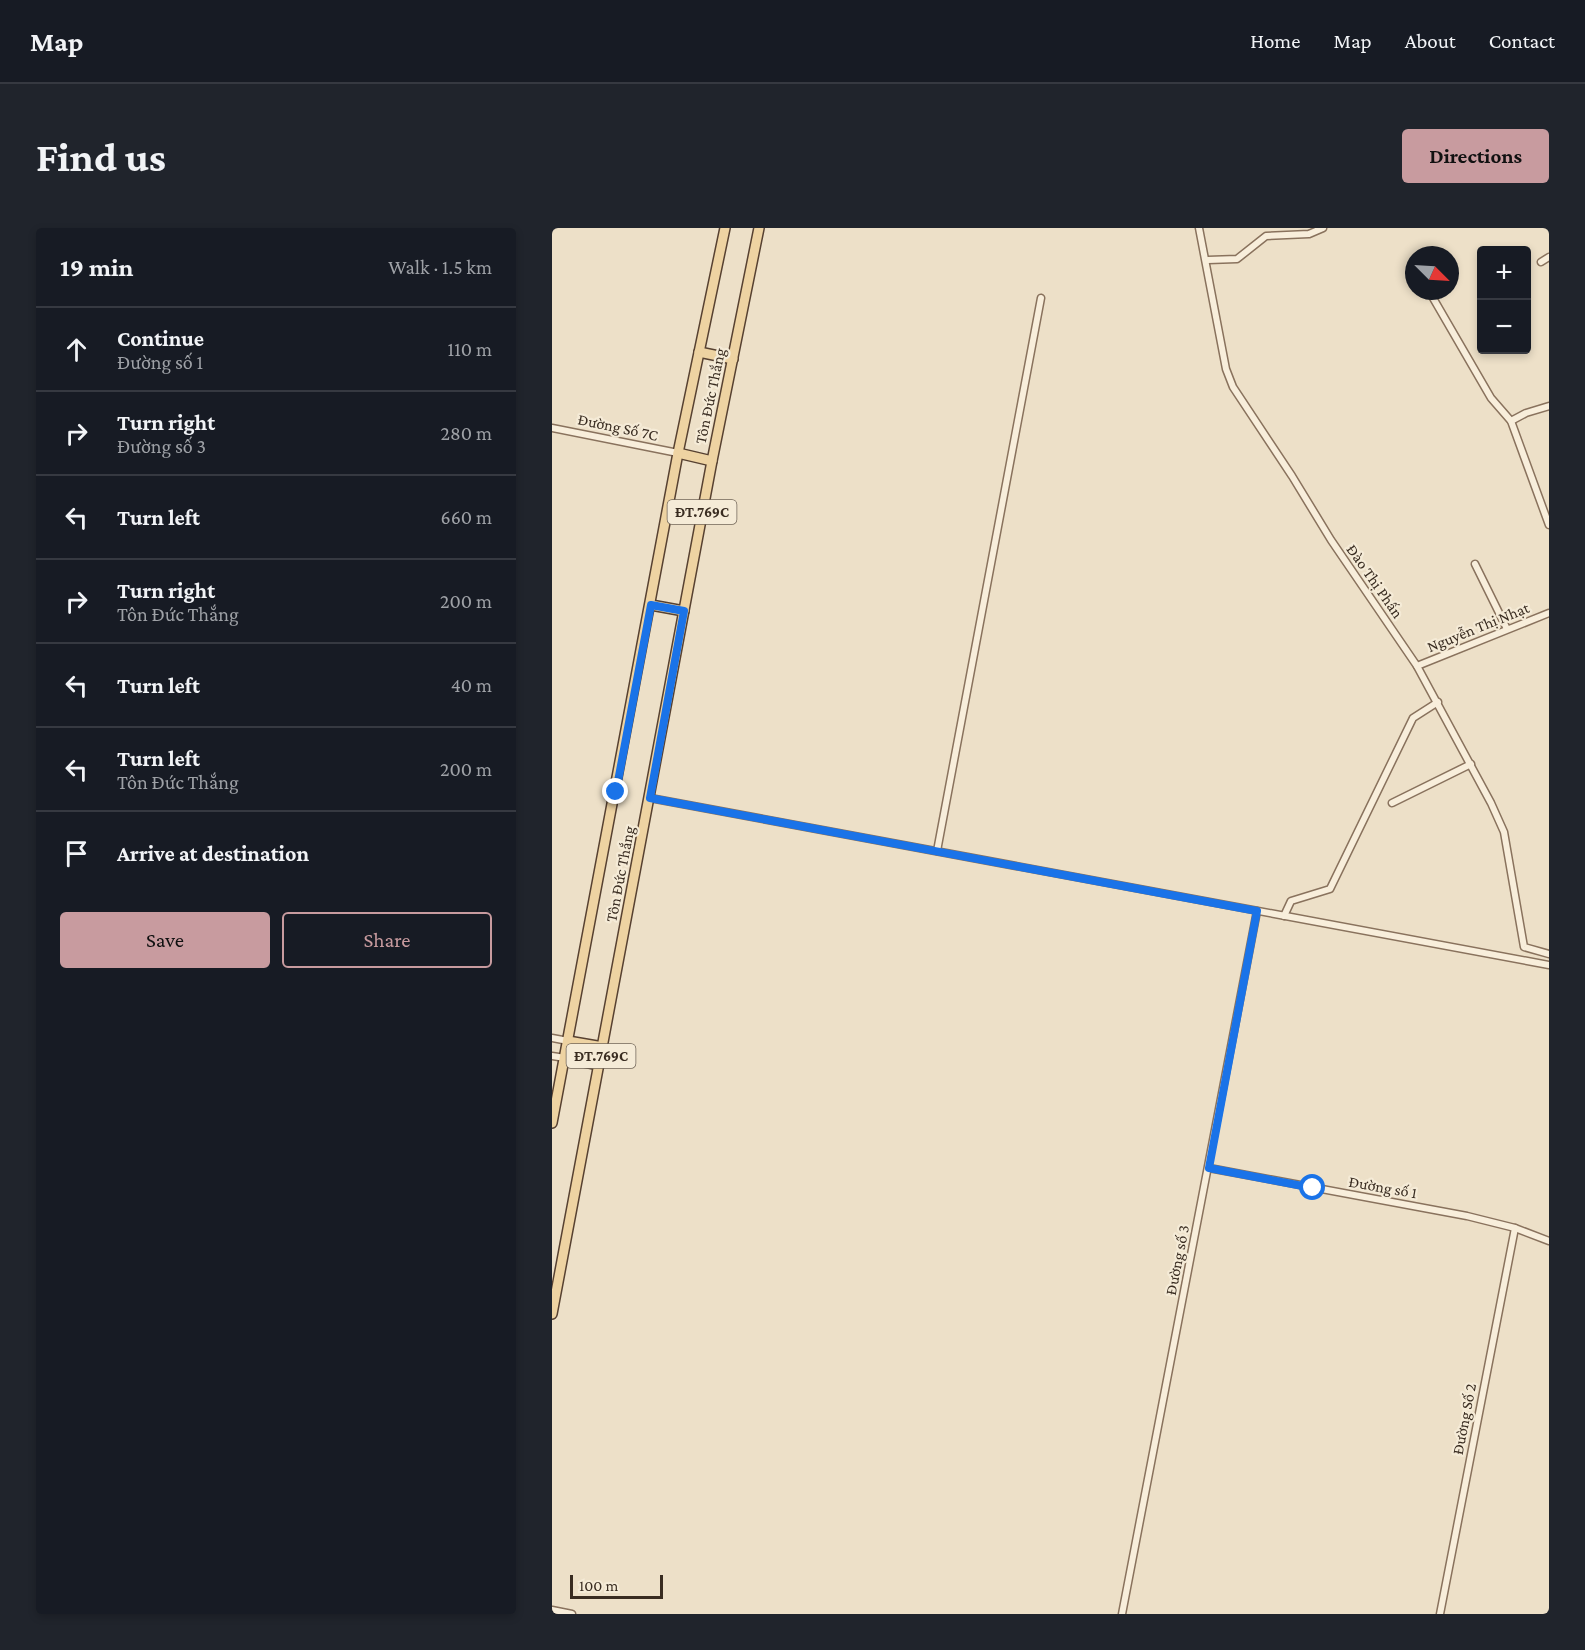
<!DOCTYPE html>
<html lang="en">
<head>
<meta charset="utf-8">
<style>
	:root { --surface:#171b24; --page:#20242c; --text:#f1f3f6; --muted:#9ea1a6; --line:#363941; --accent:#c89b9f }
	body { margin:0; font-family:"Crimson Pro",serif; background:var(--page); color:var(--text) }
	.controls { position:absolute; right:18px; top:18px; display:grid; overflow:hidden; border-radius:6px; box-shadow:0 3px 9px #0003 }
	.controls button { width:54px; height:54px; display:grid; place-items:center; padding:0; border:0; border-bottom:2px solid var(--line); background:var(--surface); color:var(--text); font:30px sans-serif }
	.compass { position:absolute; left:853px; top:18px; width:54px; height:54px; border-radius:50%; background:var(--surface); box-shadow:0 3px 9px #0003; rotate:114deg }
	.scale { position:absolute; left:18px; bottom:15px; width:93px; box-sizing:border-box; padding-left:6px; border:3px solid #392c21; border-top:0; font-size:16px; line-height:21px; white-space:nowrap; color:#392c21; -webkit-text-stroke:4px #f5ebd7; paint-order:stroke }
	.stop { position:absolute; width:18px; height:18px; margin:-14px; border:4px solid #1a73e8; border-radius:50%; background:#fff }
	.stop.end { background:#1a73e8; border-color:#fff; box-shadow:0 2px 6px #0008 }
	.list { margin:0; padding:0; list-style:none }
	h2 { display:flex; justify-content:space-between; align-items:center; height:78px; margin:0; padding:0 24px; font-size:26px }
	h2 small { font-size:20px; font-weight:400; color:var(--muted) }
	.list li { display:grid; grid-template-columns:39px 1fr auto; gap:18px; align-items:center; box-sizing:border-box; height:84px; padding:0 24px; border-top:2px solid var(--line) }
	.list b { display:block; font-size:22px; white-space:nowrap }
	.list p { margin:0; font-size:20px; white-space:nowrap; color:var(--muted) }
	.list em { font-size:20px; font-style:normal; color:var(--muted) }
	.actions { display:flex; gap:12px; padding:18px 24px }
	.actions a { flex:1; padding:14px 0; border:2px solid var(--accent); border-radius:6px; text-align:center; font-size:21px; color:var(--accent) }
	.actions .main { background:var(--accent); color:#111 }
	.icon { flex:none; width:33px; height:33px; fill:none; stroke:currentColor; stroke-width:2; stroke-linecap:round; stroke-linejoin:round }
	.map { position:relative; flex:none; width:997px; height:1386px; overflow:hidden; border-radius:6px }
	header { display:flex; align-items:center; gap:36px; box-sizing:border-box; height:84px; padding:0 30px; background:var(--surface); border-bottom:2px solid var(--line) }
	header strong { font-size:28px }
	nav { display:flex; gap:33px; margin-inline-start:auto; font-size:21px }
	.intro { display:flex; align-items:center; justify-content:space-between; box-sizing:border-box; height:144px; padding:0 36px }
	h1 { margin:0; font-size:42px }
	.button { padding:15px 27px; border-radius:6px; background:var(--accent); color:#111; font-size:21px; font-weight:700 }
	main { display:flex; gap:36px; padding:0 36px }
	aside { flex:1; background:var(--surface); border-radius:6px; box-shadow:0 3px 9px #0003 }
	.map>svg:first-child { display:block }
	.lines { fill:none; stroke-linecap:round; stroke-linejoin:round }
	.minor-casing { stroke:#89725d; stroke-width:9 }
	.primary-casing { stroke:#574131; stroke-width:12 }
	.minor { stroke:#f8eedb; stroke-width:6 }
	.primary { stroke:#eed3a2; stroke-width:9 }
	.route { stroke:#1a73e8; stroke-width:8 }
	.labels { text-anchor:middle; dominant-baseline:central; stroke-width:4.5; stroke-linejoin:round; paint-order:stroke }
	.shield { fill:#f5ebd7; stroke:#716558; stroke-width:1.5 }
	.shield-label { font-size:15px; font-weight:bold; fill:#392c21 }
	.street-label { font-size:16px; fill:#392c21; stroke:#f5ebd7 }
</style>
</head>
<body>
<header>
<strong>Map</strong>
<nav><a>Home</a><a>Map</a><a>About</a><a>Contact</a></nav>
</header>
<div class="intro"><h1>Find us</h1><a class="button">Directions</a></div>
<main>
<aside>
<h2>19 min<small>Walk · 1.5 km</small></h2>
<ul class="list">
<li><svg class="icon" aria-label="ahead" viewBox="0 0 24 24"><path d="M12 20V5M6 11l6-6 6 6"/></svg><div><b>Continue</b><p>Đường số 1</p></div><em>110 m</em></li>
<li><svg class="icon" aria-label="right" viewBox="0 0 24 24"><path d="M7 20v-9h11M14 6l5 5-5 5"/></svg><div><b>Turn right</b><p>Đường số 3</p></div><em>280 m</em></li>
<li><svg class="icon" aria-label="left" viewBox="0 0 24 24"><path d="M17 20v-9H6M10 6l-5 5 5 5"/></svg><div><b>Turn left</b></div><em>660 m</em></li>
<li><svg class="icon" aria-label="right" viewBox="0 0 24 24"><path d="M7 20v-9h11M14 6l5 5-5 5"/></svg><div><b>Turn right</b><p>Tôn Đức Thắng</p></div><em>200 m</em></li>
<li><svg class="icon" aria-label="left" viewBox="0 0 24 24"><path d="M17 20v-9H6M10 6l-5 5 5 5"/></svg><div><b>Turn left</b></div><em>40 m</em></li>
<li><svg class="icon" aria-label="left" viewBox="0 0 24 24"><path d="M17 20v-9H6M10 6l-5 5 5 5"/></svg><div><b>Turn left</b><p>Tôn Đức Thắng</p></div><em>200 m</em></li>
<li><svg class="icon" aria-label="arrive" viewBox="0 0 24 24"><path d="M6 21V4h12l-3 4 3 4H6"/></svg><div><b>Arrive at destination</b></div></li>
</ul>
<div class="actions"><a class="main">Save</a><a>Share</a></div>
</aside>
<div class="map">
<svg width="997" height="1386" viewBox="0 0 997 1386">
	<rect width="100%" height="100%" fill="#ede0c8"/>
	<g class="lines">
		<defs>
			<g id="minor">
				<path d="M647,0L674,141L681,159L740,248L779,312L865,438L939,575L952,604L972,719L997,726"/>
				<path d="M656,32L685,31L714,8L757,6L771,0"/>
				<path d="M989,34L997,29"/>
				<path d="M877,63L939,170L959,193L997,297"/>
				<path d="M959,193L974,185L997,178"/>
				<path d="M0,200L126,225"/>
				<path d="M923,336L955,401"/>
				<path d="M865,438L997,385"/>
				<path d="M98,570L997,737"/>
				<path d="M840,575L919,536"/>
				<path d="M385,623L489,70"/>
				<path d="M732,688L739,673L778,661L861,490L886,474"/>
				<path d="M0,810L16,813"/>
				<path d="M0,828L13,830"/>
				<path d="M657,940L915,988L963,1000L997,1013"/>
				<path d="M0,1382L20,1386"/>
				<path d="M570,1386L705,683"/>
				<path d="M888,1386L963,1000"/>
			</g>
			<g id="primary">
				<path d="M147,124L181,131"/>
				<path d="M126,225L160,233"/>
				<path d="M99,377L132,383"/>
				<path d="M16,813L51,819"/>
				<path d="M13,830L47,837"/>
				<path d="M0,895L126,225L173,0"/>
				<path d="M0,1086L160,233L207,0"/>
			</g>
		</defs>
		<!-- minor casing -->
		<use href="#minor" class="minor-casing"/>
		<!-- primary casing -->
		<use href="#primary" class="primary-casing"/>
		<!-- minor -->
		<use href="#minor" class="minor"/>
		<!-- primary -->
		<use href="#primary" class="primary"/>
	</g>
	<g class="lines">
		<!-- route -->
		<path class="route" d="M64,564L99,377L132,383L98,570L705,683L657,940L761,960"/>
	</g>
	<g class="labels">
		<!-- shield labels -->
		<g class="shield">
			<rect x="115.5" y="272" width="69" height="24" rx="4.5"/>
			<rect x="14.5" y="816" width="69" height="24" rx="4.5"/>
		</g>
		<g class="shield-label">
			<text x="150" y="284">ĐT.769C</text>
			<text x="49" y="828">ĐT.769C</text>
		</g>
		<!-- street labels -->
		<g class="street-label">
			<text transform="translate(158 168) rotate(-78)">Tôn Đức Thắng</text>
			<text transform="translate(66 199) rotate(12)">Đường Số 7C</text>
			<text transform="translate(823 353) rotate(55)">Đào Thị Phấn</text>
			<text transform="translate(926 399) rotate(-22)">Nguyễn Thị Nhạt</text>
			<text transform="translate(68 646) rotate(-79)">Tôn Đức Thắng</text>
			<text transform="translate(831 959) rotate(10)">Đường số 1</text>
			<text transform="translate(625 1032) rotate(-79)">Đường số 3</text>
			<text transform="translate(912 1191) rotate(-79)">Đường Số 2</text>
		</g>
	</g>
</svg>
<div class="controls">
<button>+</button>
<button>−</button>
</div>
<svg class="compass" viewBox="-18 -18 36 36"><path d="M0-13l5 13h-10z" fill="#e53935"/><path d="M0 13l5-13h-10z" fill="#9ea1a6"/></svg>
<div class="scale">100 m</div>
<div class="stop" style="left:761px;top:960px"></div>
<div class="stop end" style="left:64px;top:564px"></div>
</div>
</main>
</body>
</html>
